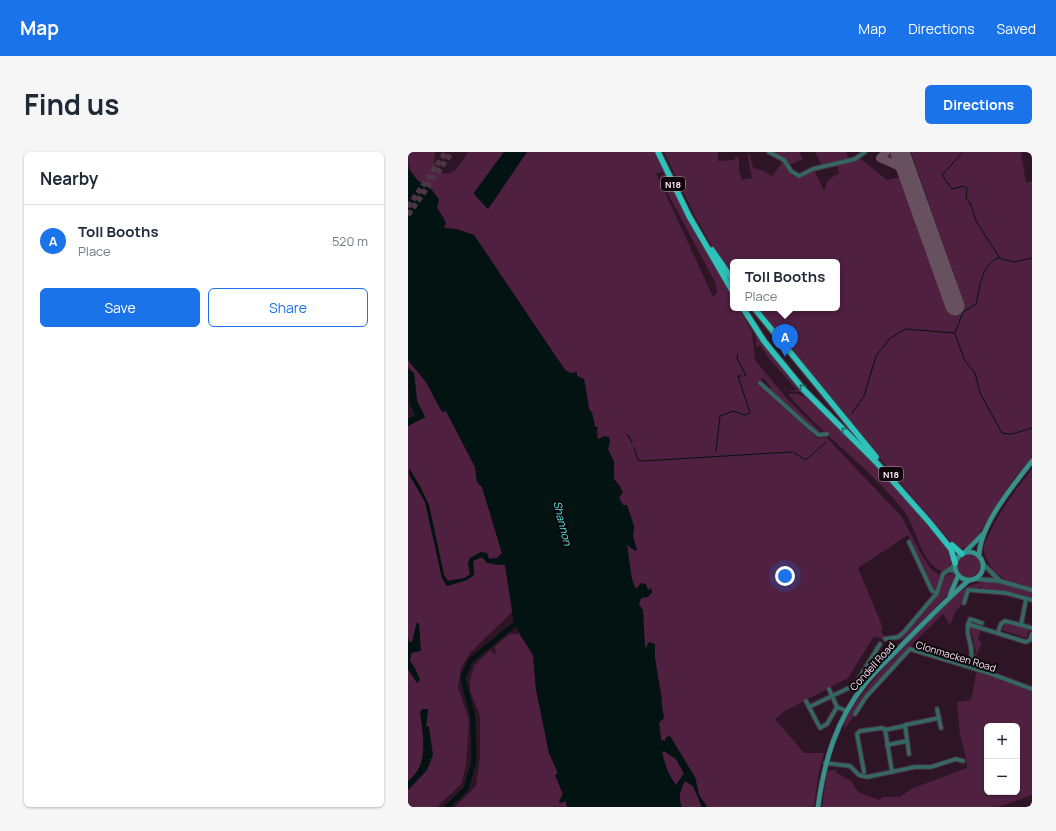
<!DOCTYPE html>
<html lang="en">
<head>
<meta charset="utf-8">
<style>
	:root { --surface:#fff; --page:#f6f6f7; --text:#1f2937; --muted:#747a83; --line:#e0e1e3; --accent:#1a73e8 }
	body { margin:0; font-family:Manrope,sans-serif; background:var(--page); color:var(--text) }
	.controls { position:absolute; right:12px; bottom:12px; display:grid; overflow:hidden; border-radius:6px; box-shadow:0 1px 3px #0004 }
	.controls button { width:36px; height:36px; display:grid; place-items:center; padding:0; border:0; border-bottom:1px solid var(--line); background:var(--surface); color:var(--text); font:20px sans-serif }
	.you { position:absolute; left:377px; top:424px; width:14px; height:14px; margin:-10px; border:3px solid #fff; border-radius:50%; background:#1a73e8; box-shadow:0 0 0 6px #1a73e833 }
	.badge { display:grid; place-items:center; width:26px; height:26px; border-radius:50%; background:var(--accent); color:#fff; font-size:13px; font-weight:700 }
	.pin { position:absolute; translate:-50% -33px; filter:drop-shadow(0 1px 2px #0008) }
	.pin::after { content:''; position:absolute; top:21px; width:14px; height:12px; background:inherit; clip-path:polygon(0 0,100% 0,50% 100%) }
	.popup { position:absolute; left:322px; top:107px; width:110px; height:52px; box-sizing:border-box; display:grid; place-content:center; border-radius:6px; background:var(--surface); filter:drop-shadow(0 1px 3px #0005); font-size:13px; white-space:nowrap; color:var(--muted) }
	.popup b { font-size:15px; color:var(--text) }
	.popup::after { content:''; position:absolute; left:50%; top:100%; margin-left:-8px; border:8px solid transparent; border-top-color:var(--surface) }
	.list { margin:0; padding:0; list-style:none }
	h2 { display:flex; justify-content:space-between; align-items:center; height:52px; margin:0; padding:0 16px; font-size:17px }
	h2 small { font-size:13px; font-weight:400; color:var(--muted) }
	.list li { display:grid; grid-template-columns:26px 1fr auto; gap:12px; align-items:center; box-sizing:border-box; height:72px; padding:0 16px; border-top:1px solid var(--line) }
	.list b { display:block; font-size:15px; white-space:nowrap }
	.list p { margin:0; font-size:13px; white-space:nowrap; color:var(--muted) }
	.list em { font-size:13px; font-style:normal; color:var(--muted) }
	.actions { display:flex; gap:8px; padding:12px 16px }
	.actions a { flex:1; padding:9px 0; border:1px solid var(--accent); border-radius:6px; text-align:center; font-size:14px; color:var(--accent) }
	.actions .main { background:var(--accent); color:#fff }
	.map { position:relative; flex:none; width:624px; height:655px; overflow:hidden; border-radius:6px }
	header { display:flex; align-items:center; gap:24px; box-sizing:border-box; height:56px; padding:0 20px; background:var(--accent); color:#fff }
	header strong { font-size:19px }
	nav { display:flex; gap:22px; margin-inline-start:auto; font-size:14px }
	.intro { display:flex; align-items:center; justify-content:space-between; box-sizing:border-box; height:96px; padding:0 24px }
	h1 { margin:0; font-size:28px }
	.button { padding:10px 18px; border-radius:6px; background:var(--accent); color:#fff; font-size:14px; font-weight:700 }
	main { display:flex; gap:24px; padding:0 24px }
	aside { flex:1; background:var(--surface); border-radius:6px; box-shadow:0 1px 3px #0004 }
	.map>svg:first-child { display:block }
	.green { fill:#502041; fill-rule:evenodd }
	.water { fill:#021312; fill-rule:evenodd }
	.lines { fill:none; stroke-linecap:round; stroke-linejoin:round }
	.stream { stroke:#021312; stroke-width:1 }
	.river { stroke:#021312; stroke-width:5 }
	.taxiway { stroke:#67515f; stroke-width:8 }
	.runway { stroke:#67515f; stroke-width:19 }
	.trunk-tunnel { stroke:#4c3544; stroke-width:5.5; stroke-dasharray:5.5 3; stroke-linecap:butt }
	.minor-casing { stroke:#4a3342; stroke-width:5.5 }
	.tertiary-casing { stroke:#4a3342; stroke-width:6 }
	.secondary-casing { stroke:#4a3342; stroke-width:6 }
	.trunk-casing { stroke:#4a3342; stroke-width:8 }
	.minor { stroke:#336865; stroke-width:3.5 }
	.tertiary { stroke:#336865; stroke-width:4 }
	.secondary { stroke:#36928d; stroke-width:4.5 }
	.trunk { stroke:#2fc2ba; stroke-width:5.5 }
	.oneway { stroke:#216d6b }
	.labels { text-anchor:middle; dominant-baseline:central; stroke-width:4; stroke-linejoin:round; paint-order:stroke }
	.shield { fill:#0f050b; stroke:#b4a5ad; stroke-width:1 }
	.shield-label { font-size:9px; font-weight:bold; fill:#fae9f3 }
	.street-label { font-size:10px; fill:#fae9f3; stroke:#0f050b }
	.water-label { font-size:11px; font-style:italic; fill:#4ee5dd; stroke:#0f050b }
</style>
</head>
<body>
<header>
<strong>Map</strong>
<nav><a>Map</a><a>Directions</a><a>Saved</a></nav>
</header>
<div class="intro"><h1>Find us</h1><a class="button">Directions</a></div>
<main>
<aside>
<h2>Nearby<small></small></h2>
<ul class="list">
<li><span class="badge">A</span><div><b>Toll Booths</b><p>Place</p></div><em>520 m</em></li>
</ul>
<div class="actions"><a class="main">Save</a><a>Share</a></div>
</aside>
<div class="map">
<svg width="624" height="655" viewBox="0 0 624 655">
	<rect width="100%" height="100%" fill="#2d1525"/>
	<!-- green -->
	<g class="green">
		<path d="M0,0H27L26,10L33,21L41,22L48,18L60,0H96L65,41L80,57L119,0H249L289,82L325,144V156H331L344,180L347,208L382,250L415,282H411L361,238L363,235L355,226L348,231L410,287L418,285L494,365L512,400L523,417L532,424L528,438L525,437L500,383L450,416L475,476L473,478L475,483L489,486C511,471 528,449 537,424L545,421L547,428L545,437L496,487L479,489L466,484L440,526L377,559L367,567L396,601H416L410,624L406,655H299L291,643L287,625L257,589L253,588L251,571L254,545L247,506V492L237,499L235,459L231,452L233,446L240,439L239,436L228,438C222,423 220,407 219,391L229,398L225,384L226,374L211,346L213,335L206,327V310L200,297L201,292L197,284L190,288V275H187L184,261L181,257L176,227L169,224V220L163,222L157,218L66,83L48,77L35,76L37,67L29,56L23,37C5,27 0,20 0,0ZM256,20V22L251,25L308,132L309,141L305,145L248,21Z"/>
		<path d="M256,0H310V9L326,8L328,4L331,6V18L334,28L344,26L340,5L341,0L345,16L356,19L364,24L375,9C384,28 389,30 406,17L416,39L420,28L431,21L429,13L453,7L479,28L493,25L541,161L557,154L503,0H613L618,31L624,29V305L605,328L568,387L556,396H549L546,393L451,282L348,156H429V110H325V126L313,110L287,64Z"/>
		<path d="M364,0H391L395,7L381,13L377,6Z"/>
		<path d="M407,0H438L441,7L414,13Z"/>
		<path d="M479,0H490L495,15L477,7L479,5L476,3Z"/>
		<path d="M348,181L396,240L377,239L376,235L379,239L389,238L363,209L352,193L348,195Z"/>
		<path d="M0,208L18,230L34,260L38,259L67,315L69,330L74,335L94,401L89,406L81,407L79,401L60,411L62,422L57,426L40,429L36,424L21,353L1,316V322L17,350L34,426L39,434L59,428L66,423L65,409L74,405L87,413H97L105,459L62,501L53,516L50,535L61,568L58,613L53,632L29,655H0V638L19,618L21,575H18L20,557H14L13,560C15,584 22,613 0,629V517L9,531L7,516L2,509L9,470L4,490H1L0,485V274L17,265L9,249L6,221L0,216Z"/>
		<path d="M380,242H389L397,245L433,276L495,342L543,401L545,406L540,416L535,420C511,410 510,377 496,359C462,316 415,284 380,242Z"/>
		<path d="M624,317V435C597,428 584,426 575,397C585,368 605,341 624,317Z"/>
		<circle cx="561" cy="414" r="12"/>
		<path d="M583,429L624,440V446L574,438V435L560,437L551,456L548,458L542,473L535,462L498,498L436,577C434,552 532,456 554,438C562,432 574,430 583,429Z"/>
		<path d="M598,471L621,477L619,486L594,478Z"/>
		<path d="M562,475L573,478L570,488L574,490L564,514L553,511L552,508L559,506L562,509H565V503L568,501Z"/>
		<path d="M102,482H111L125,503L128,537L141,601L150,621L147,623L155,642L151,648L152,651L158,649L159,655H47L68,634L72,605V564L62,539V529L66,514L82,498L88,503L87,494Z"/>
		<path d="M570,519L624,538V643L590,655H414L419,619L428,618V621L443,629L450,640L471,648L475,645H492L503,637L559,616L558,606L552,583L549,550L563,548L568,522ZM579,574H609V640H579Z"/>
		<path d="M256,599L268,607L276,622L268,633C260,622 257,613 254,600Z"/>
		<path d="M277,629L285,634L294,655H274C269,646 272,638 277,629Z"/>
	</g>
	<!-- water -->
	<g class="water">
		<path d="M96,0H119L80,57L66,42Z"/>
		<path d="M0,16L10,29L23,37L31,47L29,56L38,71L36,76L48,77L66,83L157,218L163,221L169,220V224L176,227L181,257L184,261L187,275H190L188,280L190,287L197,284L201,285L202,290L200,297L206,310V327L215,340L211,346L215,353H219L226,374L225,384L229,399L224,397L219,392L224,428L228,437L233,431L238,432L240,438L243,436L244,440L240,445L233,446L231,452L235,459L237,497L241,490L247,492V506L256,566L251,571L253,588L257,589L258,585L262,584L287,625L291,643L299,655H294L285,634L277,629C272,638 270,646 274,655H159L158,649L151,651L155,642L147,623L150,621L141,601L128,537L125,503L106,472L97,413L79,411L74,405L65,409L66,423L59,428L39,434L34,426L17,350L1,322V316L12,334L21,353L36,423L40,429L57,426L62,422L60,411L62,406L73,400L79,401L81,407L89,406L94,401L74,335L69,330L67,315L38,259L34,260L18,230L0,208ZM256,599L268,607L276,621L268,633C260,623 257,613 254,600Z"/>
		<path d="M0,212V216L6,221L9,249L17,265L0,274V267L7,263L1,250Z"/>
		<path d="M9,470L11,472L13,499L3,501L2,509L7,516L12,528L9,531L0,517V485L1,490H4Z"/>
		<path d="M14,557H20L18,574L21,575L25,603L19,618L0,638V629C22,613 15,584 12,560Z"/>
	</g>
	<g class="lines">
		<!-- stream -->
		<g class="stream">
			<path d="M555,0L534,23L544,37L555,34L559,36L558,46L563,53L568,69L591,105"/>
			<path d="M547,181L555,160L568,152C572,135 573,113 590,106L606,110L624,106"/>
			<path d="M547,182L557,209L567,221L572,241L594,281L604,282L624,276"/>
			<path d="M330,202L329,207L338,223L336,224"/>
			<path d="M444,261L456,244L468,204L482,186L498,177L546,181"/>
			<path d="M218,282L221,284L224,291"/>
			<path d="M226,295L230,308L235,309L383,300"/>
			<path d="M308,299L312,264L325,259L337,263L342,261L330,224H334"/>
			<path d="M385,300L396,307H399L418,290"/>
		</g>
		<!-- river -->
		<path class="river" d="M39,655L58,637L66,609L65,565L55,526L62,509L111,469"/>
		<!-- taxiway -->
		<path class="taxiway" d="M478,0L472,6L499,18"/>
		<!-- runway -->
		<path class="runway" d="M492,0L547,154"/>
		<!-- trunk-tunnel -->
		<g class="trunk-tunnel">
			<path d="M0,55L38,0"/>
			<path d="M0,63L44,0"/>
		</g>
		<defs>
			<g id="minor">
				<path d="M361,0L376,8L383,19L391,24L405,17L447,7L457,0"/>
				<path d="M352,231L402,276L411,283L419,282"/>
				<path d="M501,390L524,439L529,441"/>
				<path d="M540,418L548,419"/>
				<path d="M618,447L613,473L624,476"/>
				<path d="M556,451L560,438H562L598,441L624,448"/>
				<path d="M560,472L618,490L622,488L624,482"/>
				<path d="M590,480L593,472L597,469L613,473"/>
				<path d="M477,487L490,485L496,480L529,441L535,422L547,413"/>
				<path d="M563,506C566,491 555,483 562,467L574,471"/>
				<path d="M398,549L412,576L419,572L429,555L421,537"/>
				<path d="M401,555L447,533L472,492"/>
				<path d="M429,555L439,559"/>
				<path d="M529,557L533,576"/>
				<path d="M447,562L458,545L502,497L581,521L624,537"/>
				<path d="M477,578L496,574"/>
				<path d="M479,593L499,589"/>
				<path d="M501,602L497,573L531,566"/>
				<path d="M417,611L442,614L451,623L459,625L507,615H523L548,607L555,609"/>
				<path d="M456,620L449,582L452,579L474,576L477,577L484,620"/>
			</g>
			<g id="tertiary">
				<path d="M576,413L591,428"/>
				<path d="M569,427L592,429L624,438"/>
			</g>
			<g id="secondary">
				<circle cx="561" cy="414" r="14"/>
				<path d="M557,400L576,381"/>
				<path d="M571,404C572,372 605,334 624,309"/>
				<path d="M542,443L550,424"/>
				<path d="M410,655C416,610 428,568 457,532C469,517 484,504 497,490C518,469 538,448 560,429"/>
			</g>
			<g id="trunk">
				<path d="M250,0L281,64L325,140"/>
				<path d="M304,98L325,128"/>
				<path d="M335,156L356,189L396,238L468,310L522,371L543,397L547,411"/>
				<path d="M346,156L468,305"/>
				<path d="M544,393L554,402"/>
			</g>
		</defs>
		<!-- minor casing -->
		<use href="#minor" class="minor-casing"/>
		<!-- tertiary casing -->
		<use href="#tertiary" class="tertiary-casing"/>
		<!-- secondary casing -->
		<use href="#secondary" class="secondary-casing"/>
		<!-- trunk casing -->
		<use href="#trunk" class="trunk-casing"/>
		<!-- minor -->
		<use href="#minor" class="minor"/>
		<!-- tertiary -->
		<use href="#tertiary" class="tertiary"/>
		<!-- secondary -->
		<use href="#secondary" class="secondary"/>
		<!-- trunk -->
		<use href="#trunk" class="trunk"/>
	</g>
	<!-- one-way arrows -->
	<defs><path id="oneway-chevron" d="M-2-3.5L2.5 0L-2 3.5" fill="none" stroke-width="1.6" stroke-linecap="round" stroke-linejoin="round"/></defs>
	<g class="oneway">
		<use href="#oneway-chevron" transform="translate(394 235) rotate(-131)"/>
		<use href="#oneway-chevron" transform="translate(436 278) rotate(-135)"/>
	</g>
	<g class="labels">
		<!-- shield labels -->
		<g class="shield">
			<rect x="253" y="25" width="24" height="14" rx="3"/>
			<rect x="471" y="315" width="24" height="14" rx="3"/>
		</g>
		<g class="shield-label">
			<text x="265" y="32">N18</text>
			<text x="483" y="322">N18</text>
		</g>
		<!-- street labels -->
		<g class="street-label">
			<text transform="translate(548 504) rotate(17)">Clonmacken Road</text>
			<text transform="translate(464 514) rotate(-48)">Condell Road</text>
		</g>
		<!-- water labels -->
		<g class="water-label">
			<text transform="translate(155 371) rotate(76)">Shannon</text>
		</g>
	</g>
</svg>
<div class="controls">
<button>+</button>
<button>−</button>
</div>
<div class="you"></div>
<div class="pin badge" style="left:377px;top:205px">A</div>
<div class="popup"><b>Toll Booths</b>Place</div>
</div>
</main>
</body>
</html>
